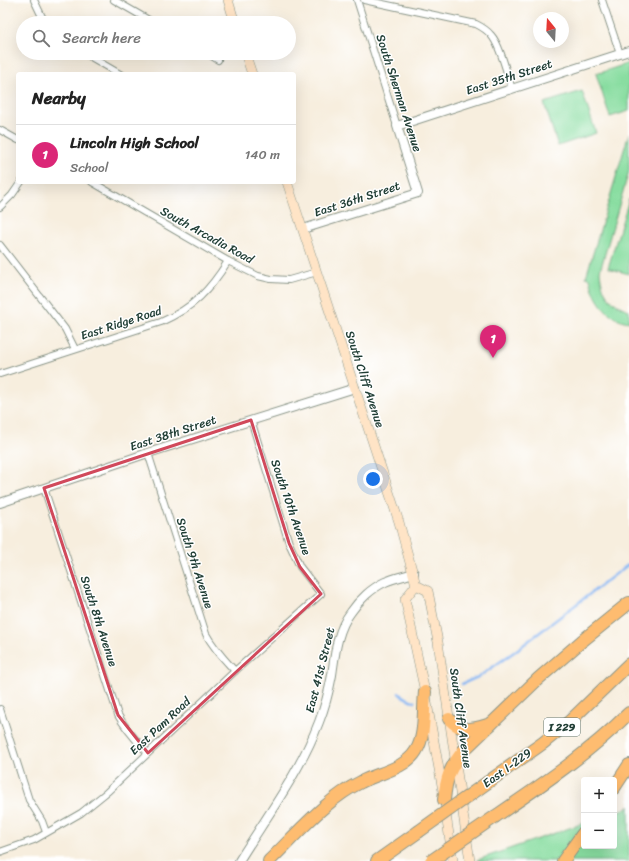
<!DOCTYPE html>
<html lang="en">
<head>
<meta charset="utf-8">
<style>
	:root { --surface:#fff; --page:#f2f2f2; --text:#222; --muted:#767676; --line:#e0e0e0; --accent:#db2777 }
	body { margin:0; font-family:Sriracha,sans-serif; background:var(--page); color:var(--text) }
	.controls { position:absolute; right:12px; bottom:12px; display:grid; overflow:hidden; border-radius:4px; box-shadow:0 4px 16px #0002 }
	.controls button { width:36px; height:36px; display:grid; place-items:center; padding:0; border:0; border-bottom:1px solid var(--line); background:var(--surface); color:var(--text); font:20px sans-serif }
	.compass { position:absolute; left:533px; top:12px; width:36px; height:36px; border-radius:50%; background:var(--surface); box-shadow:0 4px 16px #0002; rotate:342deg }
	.you { position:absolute; left:373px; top:479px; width:14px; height:14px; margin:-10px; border:3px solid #fff; border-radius:50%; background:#1a73e8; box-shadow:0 0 0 6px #1a73e833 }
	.badge { display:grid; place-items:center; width:26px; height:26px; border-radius:50%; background:var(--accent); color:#fff; font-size:13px; font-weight:700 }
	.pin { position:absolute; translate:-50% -33px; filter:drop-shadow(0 1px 2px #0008) }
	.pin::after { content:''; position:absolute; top:21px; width:14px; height:12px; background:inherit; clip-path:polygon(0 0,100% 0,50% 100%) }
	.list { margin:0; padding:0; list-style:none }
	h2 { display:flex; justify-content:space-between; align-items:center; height:52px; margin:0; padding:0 16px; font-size:17px }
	h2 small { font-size:13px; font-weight:400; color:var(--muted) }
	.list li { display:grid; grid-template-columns:26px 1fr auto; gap:12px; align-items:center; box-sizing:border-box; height:60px; padding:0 16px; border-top:1px solid var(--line) }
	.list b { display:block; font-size:15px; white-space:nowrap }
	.list p { margin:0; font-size:13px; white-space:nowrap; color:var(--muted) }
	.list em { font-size:13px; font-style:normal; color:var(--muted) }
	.icon { flex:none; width:22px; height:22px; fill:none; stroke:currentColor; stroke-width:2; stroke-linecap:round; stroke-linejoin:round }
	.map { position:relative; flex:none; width:629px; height:861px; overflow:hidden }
	.search { position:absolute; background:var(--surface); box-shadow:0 4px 16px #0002; left:16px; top:16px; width:280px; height:44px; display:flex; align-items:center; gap:10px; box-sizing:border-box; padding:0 14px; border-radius:22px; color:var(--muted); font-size:15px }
	.panel { position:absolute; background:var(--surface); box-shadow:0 4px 16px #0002; left:16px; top:72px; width:280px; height:112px; border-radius:4px }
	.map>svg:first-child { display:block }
	.park { fill:#88dda0; stroke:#548d6a }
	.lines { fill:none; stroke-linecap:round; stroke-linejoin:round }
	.stream { stroke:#88b7f3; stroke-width:2.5 }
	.minor-casing { stroke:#8b9689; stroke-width:8 }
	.tertiary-casing { stroke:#8b9689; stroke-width:10 }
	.secondary-casing { stroke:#8b9689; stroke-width:10 }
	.motorway-casing { stroke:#8b9689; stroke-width:14 }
	.minor { stroke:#fff; stroke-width:6 }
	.tertiary { stroke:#fff; stroke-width:8 }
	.secondary { stroke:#ffe4c6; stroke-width:9 }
	.motorway { stroke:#febc70; stroke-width:12 }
	.motorway-bridge-casing { stroke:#8b9689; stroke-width:14; stroke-linecap:butt }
	.motorway-bridge { stroke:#febc70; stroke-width:12 }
	.marked { fill:none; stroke:#d1495b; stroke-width:3; stroke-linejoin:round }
	.labels { text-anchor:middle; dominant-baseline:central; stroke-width:3; stroke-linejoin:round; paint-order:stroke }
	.shield { fill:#fff; stroke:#627771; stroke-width:1 }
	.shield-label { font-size:11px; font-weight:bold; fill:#1f3d34 }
	.street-label { font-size:12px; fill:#1f3d34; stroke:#fff }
</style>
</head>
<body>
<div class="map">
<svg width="629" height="861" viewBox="0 0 629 861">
	<rect width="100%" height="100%" fill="#fff"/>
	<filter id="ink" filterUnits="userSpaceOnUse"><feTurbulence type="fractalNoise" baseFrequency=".025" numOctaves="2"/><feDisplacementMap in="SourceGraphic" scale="8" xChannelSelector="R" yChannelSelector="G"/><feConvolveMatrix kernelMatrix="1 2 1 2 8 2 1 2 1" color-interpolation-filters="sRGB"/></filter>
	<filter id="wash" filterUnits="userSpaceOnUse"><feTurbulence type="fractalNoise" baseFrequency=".012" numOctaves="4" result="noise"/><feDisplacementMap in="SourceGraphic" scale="16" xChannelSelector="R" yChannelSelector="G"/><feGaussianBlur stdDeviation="0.9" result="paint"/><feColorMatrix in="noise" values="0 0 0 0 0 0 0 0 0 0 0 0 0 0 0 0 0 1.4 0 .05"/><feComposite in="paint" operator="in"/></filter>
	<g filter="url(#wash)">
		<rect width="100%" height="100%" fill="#f7eede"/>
		<!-- park -->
		<g class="park">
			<path d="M629,63V111L610,117L596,74Z"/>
			<path d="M582,91L596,133L558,146L544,103Z"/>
			<path d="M629,133V171L600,271C602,293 609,303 629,310V322C607,319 593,298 590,278L586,277Z"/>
			<path d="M629,199V274L608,268Z"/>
			<path d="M629,805V861H477V860L584,823V846H614V813L627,808Z"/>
		</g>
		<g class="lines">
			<!-- stream -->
			<g class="stream">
				<path d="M462,684L480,676L514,652L629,564"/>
				<path d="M399,693L402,696L415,702"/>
			</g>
		</g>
	</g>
	<g filter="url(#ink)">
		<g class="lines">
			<defs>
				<g id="minor">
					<path d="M34,0L45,23"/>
					<path d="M114,0L154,23"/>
					<path d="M357,0L397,126"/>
					<path d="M364,0L476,24C482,27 487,30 491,35C501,46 507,75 512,89"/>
					<path d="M602,0L620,54"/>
					<path d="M84,53L120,74"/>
					<path d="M207,53L218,60"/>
					<path d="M0,130L18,140"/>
					<path d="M92,182L228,261L258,276L271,279L289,280L317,272"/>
					<path d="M0,207L12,195L21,182"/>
					<path d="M0,245L65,329L75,349"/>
					<path d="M0,374L161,322C193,308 210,290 228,261"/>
					<path d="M148,453L206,634C214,649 224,659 235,671"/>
					<path d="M44,488L118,715C126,730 137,741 148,753"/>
					<path d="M0,709L29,800L42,821L46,832"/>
					<path d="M0,852L34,840L81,813L107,792L235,671L321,594L300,567L289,543L251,420"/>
				</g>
				<g id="tertiary">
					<path d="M303,229L418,193L397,126L629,51"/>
					<path d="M0,503L148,453L355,388"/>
					<path d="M239,861C267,816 300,772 319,722C325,707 329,691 332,675C335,654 337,630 351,612C359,600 372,588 385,582C394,578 404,576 414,573"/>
				</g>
				<g id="secondary">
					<path d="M228,0L235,23"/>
					<path d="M245,53L252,74"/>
					<path d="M287,182L399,522L416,585L405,599L425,692L443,791"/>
					<path d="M416,585L428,591L438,642L470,861"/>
					<path d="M445,808L453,861"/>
				</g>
				<g id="motorway">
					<path d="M449,719C463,734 473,729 491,724"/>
					<path d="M488,782L543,743L569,722L629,664"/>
					<path d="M614,788L629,765"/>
					<path d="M444,800C446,778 450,767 464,750L538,679L582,641L629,603"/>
					<path d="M496,816C543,784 589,753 629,713"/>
					<path d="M269,861C296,835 327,798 361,782C378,773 405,769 416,751C426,735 423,710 425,692"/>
					<path d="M377,861L418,832"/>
					<path d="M563,861L584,832"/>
				</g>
			</defs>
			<!-- minor casing -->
			<use href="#minor" class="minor-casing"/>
			<!-- tertiary casing -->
			<use href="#tertiary" class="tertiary-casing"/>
			<!-- secondary casing -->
			<use href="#secondary" class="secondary-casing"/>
			<!-- motorway casing -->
			<use href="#motorway" class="motorway-casing"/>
			<!-- minor -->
			<use href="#minor" class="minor"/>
			<!-- tertiary -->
			<use href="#tertiary" class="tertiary"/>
			<!-- secondary -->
			<use href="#secondary" class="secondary"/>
			<!-- motorway -->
			<use href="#motorway" class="motorway"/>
			<defs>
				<g id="motorway-bridge">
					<path d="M418,832L488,782"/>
					<path d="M431,861L496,816"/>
				</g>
			</defs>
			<!-- motorway-bridge casing -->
			<use href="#motorway-bridge" class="motorway-bridge-casing"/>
			<!-- motorway-bridge -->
			<use href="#motorway-bridge" class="motorway-bridge"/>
		</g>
	</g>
	<!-- marked area -->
	<path class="marked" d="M251,420L289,543L300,567L321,594L148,753L118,715L44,488Z"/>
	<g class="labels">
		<!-- shield labels -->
		<rect class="shield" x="544" y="718" width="36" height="18" rx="3"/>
		<g class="shield-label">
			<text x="562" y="727">I 229</text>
		</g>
		<!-- street labels -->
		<g class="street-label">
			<text transform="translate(509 77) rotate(-18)">East 35th Street</text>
			<text transform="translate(399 93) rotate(72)">South Sherman Avenue</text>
			<text transform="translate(357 199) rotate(-18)">East 36th Street</text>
			<text transform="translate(207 235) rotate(29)">South Arcadia Road</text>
			<text transform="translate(121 323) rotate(-18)">East Ridge Road</text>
			<text transform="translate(365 379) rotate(72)">South Cliff Avenue</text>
			<text transform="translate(173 433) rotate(-18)">East 38th Street</text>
			<text transform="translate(291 507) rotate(71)">South 10th Avenue</text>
			<text transform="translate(195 563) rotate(72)">South 9th Avenue</text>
			<text transform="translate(99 621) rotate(72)">South 8th Avenue</text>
			<text transform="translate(320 670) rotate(-76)">East 41st Street</text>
			<text transform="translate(461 718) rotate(82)">South Cliff Avenue</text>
			<text transform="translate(160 726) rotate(-43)">East Pam Road</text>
			<text transform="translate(507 768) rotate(-36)">East I-229</text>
		</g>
	</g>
</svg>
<div class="controls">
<button>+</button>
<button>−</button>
</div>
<svg class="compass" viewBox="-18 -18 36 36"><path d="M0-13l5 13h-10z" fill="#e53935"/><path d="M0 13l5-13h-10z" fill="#767676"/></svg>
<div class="you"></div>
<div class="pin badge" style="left:493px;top:358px">1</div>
<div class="search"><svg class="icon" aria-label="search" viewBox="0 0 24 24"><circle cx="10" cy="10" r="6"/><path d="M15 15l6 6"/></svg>Search here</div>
<section class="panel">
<h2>Nearby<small></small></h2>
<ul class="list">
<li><span class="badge">1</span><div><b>Lincoln High School</b><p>School</p></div><em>140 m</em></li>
</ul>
</section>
</div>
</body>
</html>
